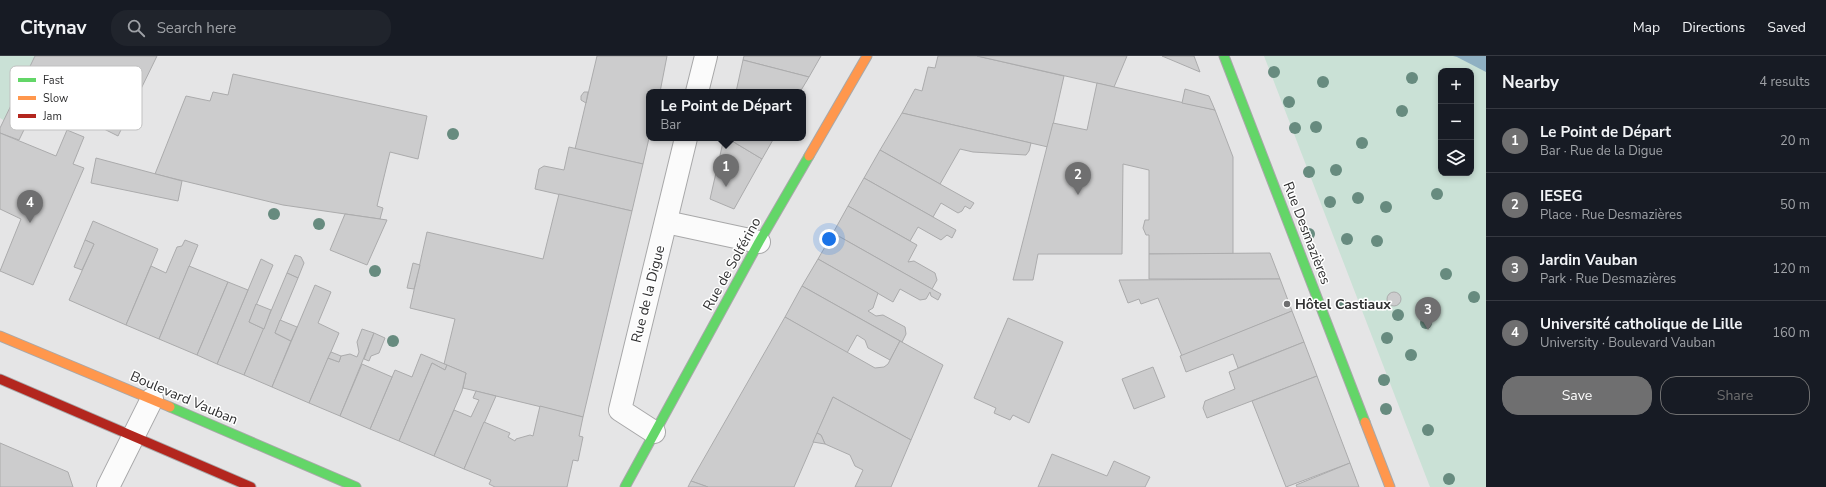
<!DOCTYPE html>
<html lang="en">
<head>
<meta charset="utf-8">
<style>
	:root { --surface:#171b24; --page:#20242c; --text:#f1f3f6; --muted:#9ea1a6; --line:#363941; --accent:#6f6f70 }
	body { margin:0; font-family:"Nunito Sans",sans-serif; background:var(--page); color:var(--text) }
	.controls { position:absolute; right:12px; top:12px; display:grid; overflow:hidden; border-radius:8px; box-shadow:0 2px 6px #0003 }
	.controls button { width:36px; height:36px; display:grid; place-items:center; padding:0; border:0; border-bottom:1px solid var(--line); background:var(--surface); color:var(--text); font:20px sans-serif }
	.you { position:absolute; left:829px; top:183px; width:14px; height:14px; margin:-10px; border:3px solid #fff; border-radius:50%; background:#1a73e8; box-shadow:0 0 0 6px #1a73e833 }
	.badge { display:grid; place-items:center; width:26px; height:26px; border-radius:50%; background:var(--accent); color:#fff; font-size:13px; font-weight:700 }
	.pin { position:absolute; translate:-50% -33px; filter:drop-shadow(0 1px 2px #0008) }
	.pin::after { content:''; position:absolute; top:21px; width:14px; height:12px; background:inherit; clip-path:polygon(0 0,100% 0,50% 100%) }
	.popup { position:absolute; left:646px; top:33px; width:160px; height:52px; box-sizing:border-box; display:grid; place-content:center; border-radius:8px; background:var(--surface); filter:drop-shadow(0 1px 3px #0005); font-size:13px; white-space:nowrap; color:var(--muted) }
	.popup b { font-size:15px; color:var(--text) }
	.popup::after { content:''; position:absolute; left:50%; top:100%; margin-left:-8px; border:8px solid transparent; border-top-color:var(--surface) }
	.list { margin:0; padding:0; list-style:none }
	h2 { display:flex; justify-content:space-between; align-items:center; height:52px; margin:0; padding:0 16px; font-size:17px }
	h2 small { font-size:13px; font-weight:400; color:var(--muted) }
	.list li { display:grid; grid-template-columns:26px 1fr auto; gap:12px; align-items:center; box-sizing:border-box; height:64px; padding:0 16px; border-top:1px solid var(--line) }
	.list b { display:block; font-size:15px; white-space:nowrap }
	.list p { margin:0; font-size:13px; white-space:nowrap; color:var(--muted) }
	.list em { font-size:13px; font-style:normal; color:var(--muted) }
	.actions { display:flex; gap:8px; padding:12px 16px }
	.actions a { flex:1; padding:9px 0; border:1px solid var(--accent); border-radius:16px; text-align:center; font-size:14px; color:var(--accent) }
	.actions .main { background:var(--accent); color:#fff }
	.icon { flex:none; width:22px; height:22px; fill:none; stroke:currentColor; stroke-width:2; stroke-linecap:round; stroke-linejoin:round }
	.map { position:relative; flex:none; width:1486px; height:431px; overflow:hidden }
	header { display:flex; align-items:center; gap:24px; box-sizing:border-box; height:56px; padding:0 20px; background:var(--surface); border-bottom:1px solid var(--line) }
	header strong { font-size:19px }
	nav { display:flex; gap:22px; margin-inline-start:auto; font-size:14px }
	.search { width:280px; height:36px; background:var(--page); display:flex; align-items:center; gap:10px; box-sizing:border-box; padding:0 14px; border-radius:16px; color:var(--muted); font-size:15px }
	main { display:flex }
	aside { flex:1; background:var(--surface) }
	.map>svg:first-child { display:block }
	.green { fill:#cae1d6; fill-rule:evenodd }
	.water { fill:#8fb0c2 }
	.building { fill:#cccccd; stroke:#ababac }
	.lines { fill:none; stroke-linecap:round; stroke-linejoin:round }
	.street-casing { stroke:#a8a8a9; stroke-width:24 }
	.fast-casing { stroke:#a8a8a9; stroke-width:11 }
	.slow-casing { stroke:#a8a8a9; stroke-width:11 }
	.jam-casing { stroke:#a8a8a9; stroke-width:11 }
	.street { stroke:#fbfbfb; stroke-width:22 }
	.fast { stroke:#63d668; stroke-width:9 }
	.slow { stroke:#ff974d; stroke-width:9 }
	.jam { stroke:#b3261e; stroke-width:9 }
	.tree { fill:#678b7f }
	.poi-dot { fill:#6f6f70; stroke:#fff; stroke-width:1.5 }
	.labels { text-anchor:middle; dominant-baseline:central; stroke-width:3; stroke-linejoin:round; paint-order:stroke }
	.street-label { font-size:14px; fill:#303031; stroke:#fff }
	.poi-label { font-size:14px; font-weight:bold; fill:#303031; stroke:#fff; text-anchor:start }
	.key { fill:#fff; stroke:#c1c1c1; stroke-width:1 }
	.key-label { font-size:11px; fill:#303031 }
</style>
</head>
<body>
<header>
<strong>Citynav</strong>
<div class="search"><svg class="icon" aria-label="search" viewBox="0 0 24 24"><circle cx="10" cy="10" r="6"/><path d="M15 15l6 6"/></svg>Search here</div>
<nav><a>Map</a><a>Directions</a><a>Saved</a></nav>
</header>
<main>
<div class="map">
<svg width="1486" height="431" viewBox="0 0 1486 431">
	<rect width="100%" height="100%" fill="#e5e5e6"/>
	<!-- green -->
	<g class="green">
		<path d="M0,0H35L5,65L0,62Z"/>
		<path d="M1264,0H1486V431H1430ZM1441,15H1471V117H1441Z"/>
	</g>
	<!-- water -->
	<path class="water" d="M1453,0H1486V16L1457,1Z"/>
	<!-- building -->
	<g class="building">
		<path d="M35,0H157L118,80L40,41L19,84L0,77V72Z"/>
		<path d="M597,0H667L660,36H649V82L643,108L575,93Z"/>
		<path d="M744,0H821L809,21L743,4Z"/>
		<path d="M938,0H977L1064,20L1048,91L902,57L915,33L922,35L928,11L935,12Z"/>
		<path d="M977,0H1127L1114,31Z"/>
		<path d="M1162,0H1194L1200,16Z"/>
		<path d="M743,4L809,21L800,36H736Z"/>
		<path d="M233,18L427,60L418,103L390,96L377,150L383,152L380,163L283,149L155,118L186,40L210,45L213,36L228,39Z"/>
		<path d="M1097,27L1215,54L1233,101V198H1149V179H1146L1143,172L1145,164H1149V114L1123,108L1122,198H1038L1033,224H1013L1053,67L1087,74Z"/>
		<path d="M1185,33L1209,40L1215,54L1182,47Z"/>
		<path d="M584,36H588L586,47L581,44V40Z"/>
		<path d="M902,57L1031,87L1029,95L1026,99L973,96L960,93L940,128L880,94Z"/>
		<path d="M67,74L84,81L73,108L84,112L33,229L0,215L21,163L0,153V77L56,100Z"/>
		<path d="M724,82H727L762,103L734,153L710,143Z"/>
		<path d="M727,82H774L762,103Z"/>
		<path d="M569,91L643,108L632,155L535,133L539,113L544,110L564,114Z"/>
		<path d="M880,94L940,128L974,147L970,153L965,150L962,155L958,157L941,147L933,161L864,122Z"/>
		<path d="M96,102L182,125L178,145L91,127Z"/>
		<path d="M864,122L956,174L952,182L947,179L941,184L918,171L910,185L848,150Z"/>
		<path d="M559,138L632,155L583,361L463,332L466,317L444,308L455,263L410,252L427,176L543,203Z"/>
		<path d="M848,150L917,189L908,206L914,205L935,217L937,224L932,233L833,177Z"/>
		<path d="M345,158L387,164L367,209L330,194Z"/>
		<path d="M93,165L158,193L126,269L69,244L94,188L85,184Z"/>
		<path d="M833,177L941,238L938,244L931,240L930,236L926,243L920,244L900,233L893,246L818,203Z"/>
		<path d="M85,184L94,188L82,214L74,211Z"/>
		<path d="M185,184L198,189L159,283L126,269L151,210L166,217L177,191L182,190Z"/>
		<path d="M1270,197L1280,223H1149V198Z"/>
		<path d="M295,199L301,201L304,207L298,222L287,217Z"/>
		<path d="M261,203L273,209L249,266L264,273L244,319L217,308Z"/>
		<path d="M818,203L878,237L873,252L868,255L876,260L883,259L905,271L906,278L902,286L802,230Z"/>
		<path d="M413,207L420,209L414,233L407,232Z"/>
		<path d="M189,210L228,226L197,299L159,283Z"/>
		<path d="M287,217L298,222L275,277L291,285L272,331L244,319Z"/>
		<path d="M1280,223L1292,255L1182,300L1158,242L1141,248L1139,243L1128,247L1119,224Z"/>
		<path d="M228,226L248,234L217,308L197,299Z"/>
		<path d="M315,229L331,236L318,267L339,277L309,347L272,331Z"/>
		<path d="M802,230L900,285L890,304L868,292L865,284L857,279L847,297L785,261Z"/>
		<circle cx="1394" cy="243" r="7"/>
		<path d="M256,248L271,254L264,273L249,266Z"/>
		<path d="M1292,255L1304,286L1238,312L1233,298L1186,316L1180,300Z"/>
		<path d="M785,261L875,312L884,311L888,308L900,285L943,309L911,384L833,341L794,431H708L691,425Z"/>
		<path d="M1008,262L1063,286L1029,367L1013,359L1010,364L994,357L996,352L974,342Z"/>
		<path d="M280,264L297,271L291,285L275,277Z"/>
		<path d="M362,273L374,277L340,360L309,347L328,302L339,306L341,300L350,298L357,301L359,296L357,286Z"/>
		<path d="M374,277L385,282L379,297L371,300L369,305L364,303Z"/>
		<path d="M1304,286L1317,320L1207,362L1203,352L1205,345L1235,333L1229,316Z"/>
		<path d="M331,296L341,300L339,306L328,302Z"/>
		<path d="M421,298L447,309L445,314L432,307L399,385L370,373L395,314L412,321Z"/>
		<path d="M432,307L445,314L447,309L466,317L462,335L434,400L399,385Z"/>
		<path d="M362,308L392,321L370,373L340,360Z"/>
		<path d="M1153,311L1165,341L1134,353L1122,323Z"/>
		<path d="M1317,320L1350,407L1286,431L1252,345Z"/>
		<path d="M476,335L496,340L464,413L434,400L454,354L471,361L479,344L473,342Z"/>
		<path d="M833,341L911,384L891,431H855L863,414L855,410L850,399L825,388L821,379L817,377Z"/>
		<path d="M540,350L583,361L579,380L583,381L578,405L573,404L567,431H495L489,428L491,424L464,413L484,366L510,377L508,381L515,385L516,383L530,379L533,380Z"/>
		<path d="M817,377L821,379L825,388L813,386Z"/>
		<path d="M0,387L68,416L73,431H0Z"/>
		<path d="M1052,398L1107,420L1114,405L1150,421L1145,431H1038Z"/>
		<path d="M1350,407L1359,431H1297L1296,429Z"/>
		<path d="M691,425L708,431H688Z"/>
	</g>
	<g class="lines">
		<defs>
			<g id="street">
				<path d="M697,36L706,0"/>
				<path d="M666,166L759,186"/>
				<path d="M654,376L620,354L686,82"/>
				<path d="M108,431L152,343"/>
			</g>
			<g id="fast">
				<path d="M1224,0L1365,366"/>
				<path d="M170,351L356,431"/>
				<path d="M625,431L759,186L809,100"/>
			</g>
			<g id="slow">
				<path d="M809,100L867,0"/>
				<path d="M0,280L170,351"/>
				<path d="M1365,366L1390,431"/>
			</g>
			<path id="jam" d="M0,323L251,431"/>
		</defs>
		<!-- street casing -->
		<use href="#street" class="street-casing"/>
		<!-- fast casing -->
		<use href="#fast" class="fast-casing"/>
		<!-- slow casing -->
		<use href="#slow" class="slow-casing"/>
		<!-- jam casing -->
		<use href="#jam" class="jam-casing"/>
		<!-- street -->
		<use href="#street" class="street"/>
		<!-- fast -->
		<use href="#fast" class="fast"/>
		<!-- slow -->
		<use href="#slow" class="slow"/>
		<!-- jam -->
		<use href="#jam" class="jam"/>
	</g>
	<!-- trees -->
	<g class="tree">
		<circle cx="1274" cy="16" r="6"/>
		<circle cx="1412" cy="22" r="6"/>
		<circle cx="1323" cy="26" r="6"/>
		<circle cx="1289" cy="46" r="6"/>
		<circle cx="1402" cy="55" r="6"/>
		<circle cx="1316" cy="71" r="6"/>
		<circle cx="1295" cy="72" r="6"/>
		<circle cx="453" cy="78" r="6"/>
		<circle cx="1362" cy="87" r="6"/>
		<circle cx="1336" cy="114" r="6"/>
		<circle cx="1309" cy="116" r="6"/>
		<circle cx="1437" cy="138" r="6"/>
		<circle cx="1358" cy="142" r="6"/>
		<circle cx="1330" cy="146" r="6"/>
		<circle cx="1386" cy="151" r="6"/>
		<circle cx="274" cy="158" r="6"/>
		<circle cx="319" cy="168" r="6"/>
		<circle cx="1309" cy="178" r="6"/>
		<circle cx="1347" cy="183" r="6"/>
		<circle cx="1377" cy="185" r="6"/>
		<circle cx="375" cy="215" r="6"/>
		<circle cx="1446" cy="218" r="6"/>
		<circle cx="1474" cy="241" r="6"/>
		<circle cx="1341" cy="248" r="6"/>
		<circle cx="1398" cy="259" r="6"/>
		<circle cx="1426" cy="267" r="6"/>
		<circle cx="1387" cy="282" r="6"/>
		<circle cx="393" cy="285" r="6"/>
		<circle cx="1411" cy="299" r="6"/>
		<circle cx="1384" cy="324" r="6"/>
		<circle cx="1386" cy="353" r="6"/>
		<circle cx="1428" cy="374" r="6"/>
		<circle cx="1449" cy="423" r="6"/>
	</g>
	<!-- markers -->
	<circle class="poi-dot" cx="1287" cy="248" r="4"/>
	<g class="labels">
		<!-- street labels -->
		<g class="street-label">
			<text transform="translate(1307 177) rotate(69)">Rue Desmazières</text>
			<text transform="translate(732 208) rotate(-61)">Rue de Solférino</text>
			<text transform="translate(648 238) rotate(-76)">Rue de la Digue</text>
			<text transform="translate(184 342) rotate(23)">Boulevard Vauban</text>
		</g>
		<!-- poi labels -->
		<g class="poi-label">
			<text x="1295" y="248">Hôtel Castiaux</text>
		</g>
	</g>
	<!-- legend -->
	<rect x="10" y="10" width="132" height="64" rx="6" class="key"/>
	<rect x="18" y="22" width="18" height="4" fill="#63d668"/>
	<rect x="18" y="40" width="18" height="4" fill="#ff974d"/>
	<rect x="18" y="58" width="18" height="4" fill="#b3261e"/>
	<g class="key-label">
		<text x="43" y="28">Fast</text>
		<text x="43" y="46">Slow</text>
		<text x="43" y="64">Jam</text>
	</g>
</svg>
<div class="controls">
<button>+</button>
<button>−</button>
<button><svg class="icon" aria-label="layers" viewBox="0 0 24 24"><path d="M12 4l9 5-9 5-9-5zM3 14l9 5 9-5"/></svg></button>
</div>
<div class="you"></div>
<div class="pin badge" style="left:726px;top:131px">1</div>
<div class="popup"><b>Le Point de Départ</b>Bar</div>
<div class="pin badge" style="left:1078px;top:139px">2</div>
<div class="pin badge" style="left:1428px;top:274px">3</div>
<div class="pin badge" style="left:30px;top:167px">4</div>
</div>
<aside>
<h2>Nearby<small>4 results</small></h2>
<ul class="list">
<li><span class="badge">1</span><div><b>Le Point de Départ</b><p>Bar · Rue de la Digue</p></div><em>20 m</em></li>
<li><span class="badge">2</span><div><b>IESEG</b><p>Place · Rue Desmazières</p></div><em>50 m</em></li>
<li><span class="badge">3</span><div><b>Jardin Vauban</b><p>Park · Rue Desmazières</p></div><em>120 m</em></li>
<li><span class="badge">4</span><div><b>Université catholique de Lille</b><p>University · Boulevard Vauban</p></div><em>160 m</em></li>
</ul>
<div class="actions"><a class="main">Save</a><a>Share</a></div>
</aside>
</main>
</body>
</html>
